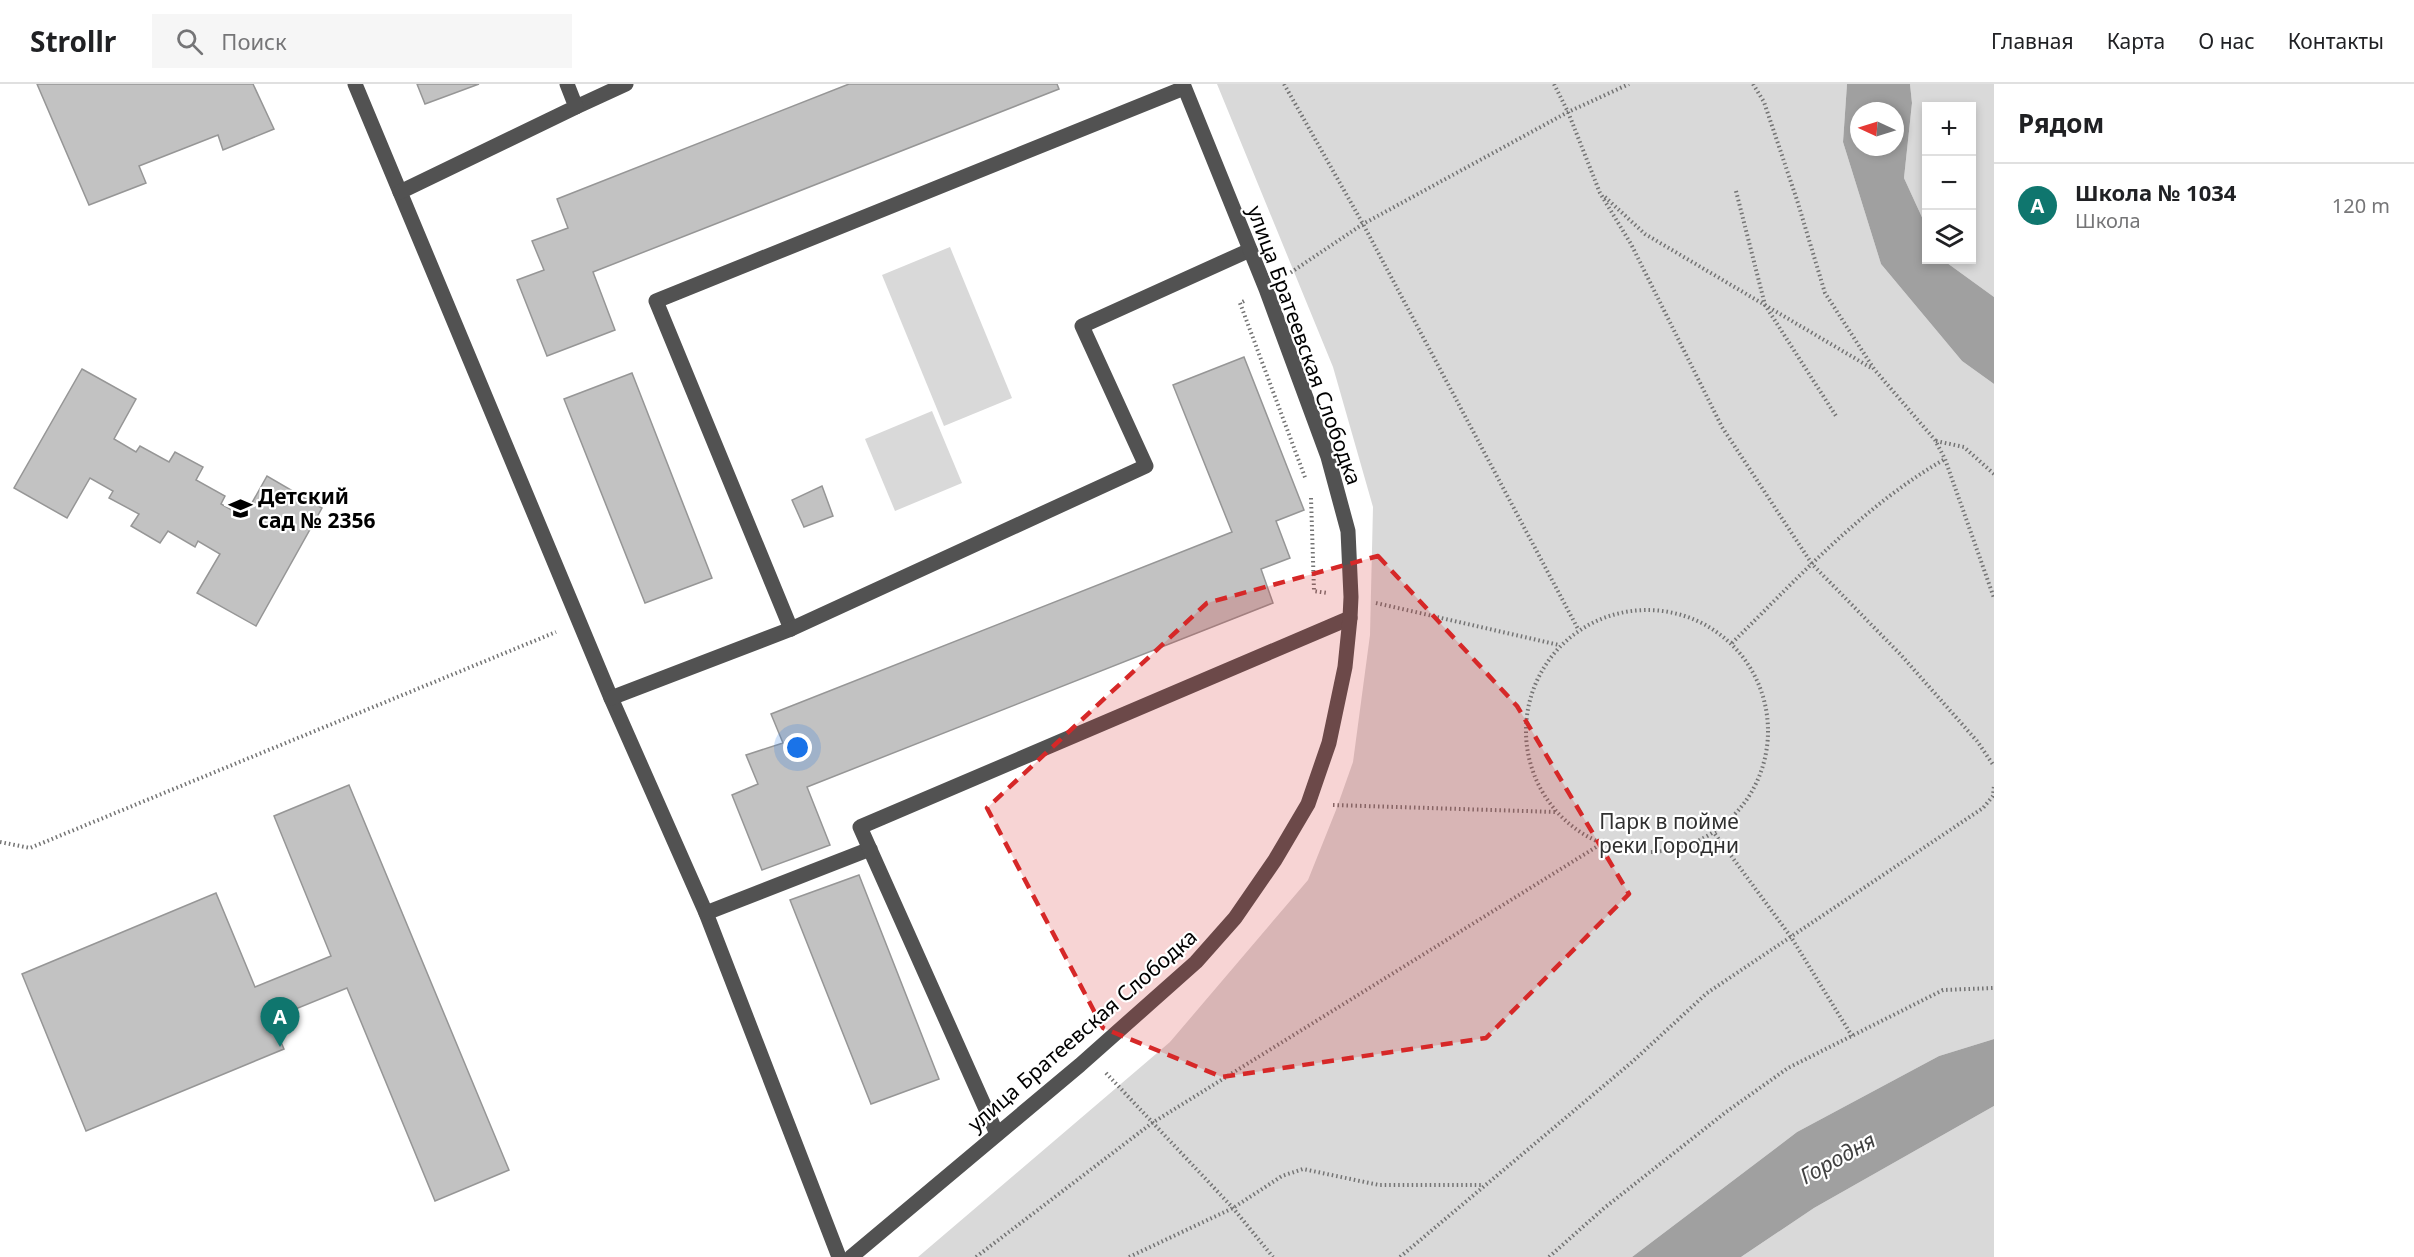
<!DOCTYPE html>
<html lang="ru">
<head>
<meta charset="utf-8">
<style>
	:root { --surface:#fff; --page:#f6f6f6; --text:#202124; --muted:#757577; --line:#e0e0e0; --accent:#0f766e }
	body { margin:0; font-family:"Noto Sans",sans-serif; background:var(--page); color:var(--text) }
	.controls { position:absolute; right:18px; top:18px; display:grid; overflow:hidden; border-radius:0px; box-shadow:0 3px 9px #0003 }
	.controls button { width:54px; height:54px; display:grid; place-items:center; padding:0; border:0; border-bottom:2px solid var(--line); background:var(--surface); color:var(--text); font:30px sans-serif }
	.compass { position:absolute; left:1850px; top:18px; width:54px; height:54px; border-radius:50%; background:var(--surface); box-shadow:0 3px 9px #0003; rotate:274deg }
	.you { position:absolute; left:798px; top:664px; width:21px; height:21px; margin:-15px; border:4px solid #fff; border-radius:50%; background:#1a73e8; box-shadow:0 0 0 9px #1a73e833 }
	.badge { display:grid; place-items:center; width:39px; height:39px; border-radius:50%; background:var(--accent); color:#fff; font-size:20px; font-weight:700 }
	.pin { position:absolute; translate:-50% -50px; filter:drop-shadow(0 2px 3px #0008) }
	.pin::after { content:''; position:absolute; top:32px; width:21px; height:18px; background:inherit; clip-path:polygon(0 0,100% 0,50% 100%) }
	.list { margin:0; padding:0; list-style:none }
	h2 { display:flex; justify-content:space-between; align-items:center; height:78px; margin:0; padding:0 24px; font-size:26px }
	h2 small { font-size:20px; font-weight:400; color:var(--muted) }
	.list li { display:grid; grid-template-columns:39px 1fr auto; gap:18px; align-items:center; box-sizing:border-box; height:84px; padding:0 24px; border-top:2px solid var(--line) }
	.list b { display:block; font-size:22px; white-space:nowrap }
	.list p { margin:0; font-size:20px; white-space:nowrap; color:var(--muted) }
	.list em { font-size:20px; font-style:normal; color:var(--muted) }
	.icon { flex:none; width:33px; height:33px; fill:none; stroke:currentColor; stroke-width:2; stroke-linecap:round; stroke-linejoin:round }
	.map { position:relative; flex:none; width:1994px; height:1173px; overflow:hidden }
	header { display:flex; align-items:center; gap:36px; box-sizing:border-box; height:84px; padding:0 30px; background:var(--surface); border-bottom:2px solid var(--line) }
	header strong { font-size:28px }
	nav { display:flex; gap:33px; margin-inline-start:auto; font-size:21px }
	.search { width:420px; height:54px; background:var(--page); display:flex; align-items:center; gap:15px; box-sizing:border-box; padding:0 21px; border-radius:0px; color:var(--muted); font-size:22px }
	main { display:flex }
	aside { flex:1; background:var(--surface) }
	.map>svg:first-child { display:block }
	.green { fill:#d9d9d9 }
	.water { fill:#a0a0a0; fill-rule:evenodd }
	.building { fill:#c2c2c2; stroke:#969696; stroke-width:1.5 }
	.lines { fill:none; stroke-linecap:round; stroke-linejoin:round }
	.path { stroke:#747474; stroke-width:4; stroke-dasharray:1.5 3; stroke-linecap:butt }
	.minor { stroke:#525252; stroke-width:15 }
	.marked { fill:#d62828; fill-opacity:0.2; stroke:#d62828; stroke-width:4.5; stroke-dasharray:12 8; stroke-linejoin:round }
	.labels { text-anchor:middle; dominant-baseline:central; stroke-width:4.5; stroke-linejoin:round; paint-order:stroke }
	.street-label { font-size:21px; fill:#000; stroke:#fff }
	.poi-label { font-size:21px; font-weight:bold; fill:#000; stroke:#fff; text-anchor:start }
	.park-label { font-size:21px; fill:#303030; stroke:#fff }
	.water-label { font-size:22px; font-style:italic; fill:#414141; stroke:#fff }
</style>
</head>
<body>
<header>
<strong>Strollr</strong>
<div class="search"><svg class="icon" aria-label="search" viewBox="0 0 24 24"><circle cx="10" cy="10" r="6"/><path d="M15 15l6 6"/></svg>Поиск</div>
<nav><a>Главная</a><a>Карта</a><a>О нас</a><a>Контакты</a></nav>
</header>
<main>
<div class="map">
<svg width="1994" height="1173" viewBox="0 0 1994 1173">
	<rect width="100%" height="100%" fill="#fff"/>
	<!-- green -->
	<g class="green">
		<path d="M1217,0H1847L1843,58L1881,180L1962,277L1994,300V955L1939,972L1797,1048L1632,1173H918L1170,958L1308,796L1336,726L1353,678L1370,551L1373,423L1333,283Z"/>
		<path d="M1910,0H1994V213L1943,176H1972V22H1926V142L1904,94L1912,19Z"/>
		<path d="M950,163L1012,314L944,342L882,191Z"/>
		<path d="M932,327L962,399L895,427L865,355Z"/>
		<path d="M1994,1022V1173H1741L1814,1124Z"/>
	</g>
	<!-- water -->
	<g class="water">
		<path d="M1847,0H1910L1912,19L1904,94L1926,142V176H1943L1994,213V300L1962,277L1881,180L1843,58ZM1859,27H1895V63H1859Z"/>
		<path d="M1994,955V1022L1814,1124L1741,1173H1632L1797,1048L1939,972Z"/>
	</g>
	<!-- building -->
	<g class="building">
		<path d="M37,0H253L274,45L223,66L218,51L139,82L146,99L89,121Z"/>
		<path d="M417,0H479L425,20Z"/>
		<path d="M849,0H1057L1059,5L593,188L615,246L547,272L517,196L544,186L532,157L568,144L557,115Z"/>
		<path d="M1244,273L1304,426L1276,437L1290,474L1261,485L1273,519L807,703L830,761L762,786L732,711L758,700L746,671L783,659L771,630L1232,448L1173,301Z"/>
		<path d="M82,285L136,315L114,355L136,368L140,362L169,378L175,368L203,383L196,396L225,412L221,420L244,433L267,392L322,424L256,542L197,509L220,470L198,457L195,463L168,447L160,459L131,442L139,430L109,414L113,407L90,394L67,434L14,404Z"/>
		<path d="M632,289L712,494L645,519L564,315Z"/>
		<path d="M822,402L833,432L804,443L792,416Z"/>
		<path d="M349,701L509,1086L435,1117L347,904L271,935L284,965L86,1047L22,890L216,809L255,903L331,872L274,732Z"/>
		<path d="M859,791L939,995L871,1020L790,816Z"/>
	</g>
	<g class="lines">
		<!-- path -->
		<g class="path">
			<path d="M1284,0L1363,140L1578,545"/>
			<path d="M1554,0L1568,28L1600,109L1631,160L1722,343L1812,480L1901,571L1977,657L1994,682"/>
			<path d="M1753,0L1764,18L1797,116L1825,209L1874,285L1935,356L1945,375L1994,514"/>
			<path d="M1736,107L1765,221L1836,332"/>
			<path d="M1605,113L1645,150L1873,285"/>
			<path d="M1287,191L1363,140L1568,28L1629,0"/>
			<path d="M1244,217L1240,219L1306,396"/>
			<path d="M1936,357L1964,363L1994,390"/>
			<path d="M1311,414L1314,507L1327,509"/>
			<path d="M1376,519L1559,561"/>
			<circle cx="1647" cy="647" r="121"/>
			<path d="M1732,559C1799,493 1863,422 1945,375"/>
			<path d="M1333,721L1556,728"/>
			<path d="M1715,750L1791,853L1852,952"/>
			<path d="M0,758L30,764L556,548"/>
			<path d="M1106,989L1233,1124L1273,1173"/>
			<path d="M976,1173L1152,1039L1601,760"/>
			<path d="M1129,1173L1233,1124L1282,1092L1303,1085L1379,1101H1483"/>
			<path d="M1400,1173L1632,978L1707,909L1983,724L1993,712L1994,701"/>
			<path d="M1549,1173L1603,1125L1726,1028L1788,984L1943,906L1994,904"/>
		</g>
		<!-- minor -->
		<g class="minor">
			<path d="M355,0L611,614L706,829L839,1173"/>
			<path d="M576,23L626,0"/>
			<path d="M400,108L576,23L567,0"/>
			<path d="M791,545L656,217L1184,4"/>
			<path d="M611,614L791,545L1146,382L1082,242L1250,166"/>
			<path d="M706,829L870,765"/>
			<path d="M997,1050L860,743L1350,534"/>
			<path d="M851,1173L1080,981L1196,878L1235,834L1275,776L1308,720L1329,659L1345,583L1350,534L1351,513L1348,447L1328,373L1266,205L1183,0"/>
		</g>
	</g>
	<!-- marked area -->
	<path class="marked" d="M1378,472L1517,622L1629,810L1486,954L1222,993L1103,944L987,724L1207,519Z"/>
	<!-- icons -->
	<defs>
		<symbol id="school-bare" viewBox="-9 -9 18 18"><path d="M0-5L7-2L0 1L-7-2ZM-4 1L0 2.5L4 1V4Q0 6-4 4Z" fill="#000" stroke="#fff" stroke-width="2.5" paint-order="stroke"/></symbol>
	</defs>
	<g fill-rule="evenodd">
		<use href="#school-bare" x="224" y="408" width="33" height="33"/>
	</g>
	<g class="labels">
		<!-- street labels -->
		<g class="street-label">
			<text transform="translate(1305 261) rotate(70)">улица Братеевская Слободка</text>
			<text transform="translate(1082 946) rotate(-41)">улица Братеевская Слободка</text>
		</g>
		<!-- poi labels -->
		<g class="poi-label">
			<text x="258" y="412">Детский<tspan x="258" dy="24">сад № 2356</tspan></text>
		</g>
		<!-- park labels -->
		<g class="park-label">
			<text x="1669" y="737">Парк в пойме<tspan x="1669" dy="24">реки Городни</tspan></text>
		</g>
		<!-- water labels -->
		<g class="water-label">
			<text transform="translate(1837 1073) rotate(-29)">Городня</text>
		</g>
	</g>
</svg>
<div class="controls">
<button>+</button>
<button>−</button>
<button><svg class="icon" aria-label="layers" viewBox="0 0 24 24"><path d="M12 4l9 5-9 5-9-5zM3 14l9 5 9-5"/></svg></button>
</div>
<svg class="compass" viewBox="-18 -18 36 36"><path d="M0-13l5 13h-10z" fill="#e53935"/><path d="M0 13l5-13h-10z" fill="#757577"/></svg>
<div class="you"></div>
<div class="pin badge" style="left:280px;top:963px">A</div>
</div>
<aside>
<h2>Рядом<small></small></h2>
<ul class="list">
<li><span class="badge">A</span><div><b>Школа № 1034</b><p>Школа</p></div><em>120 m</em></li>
</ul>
</aside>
</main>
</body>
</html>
